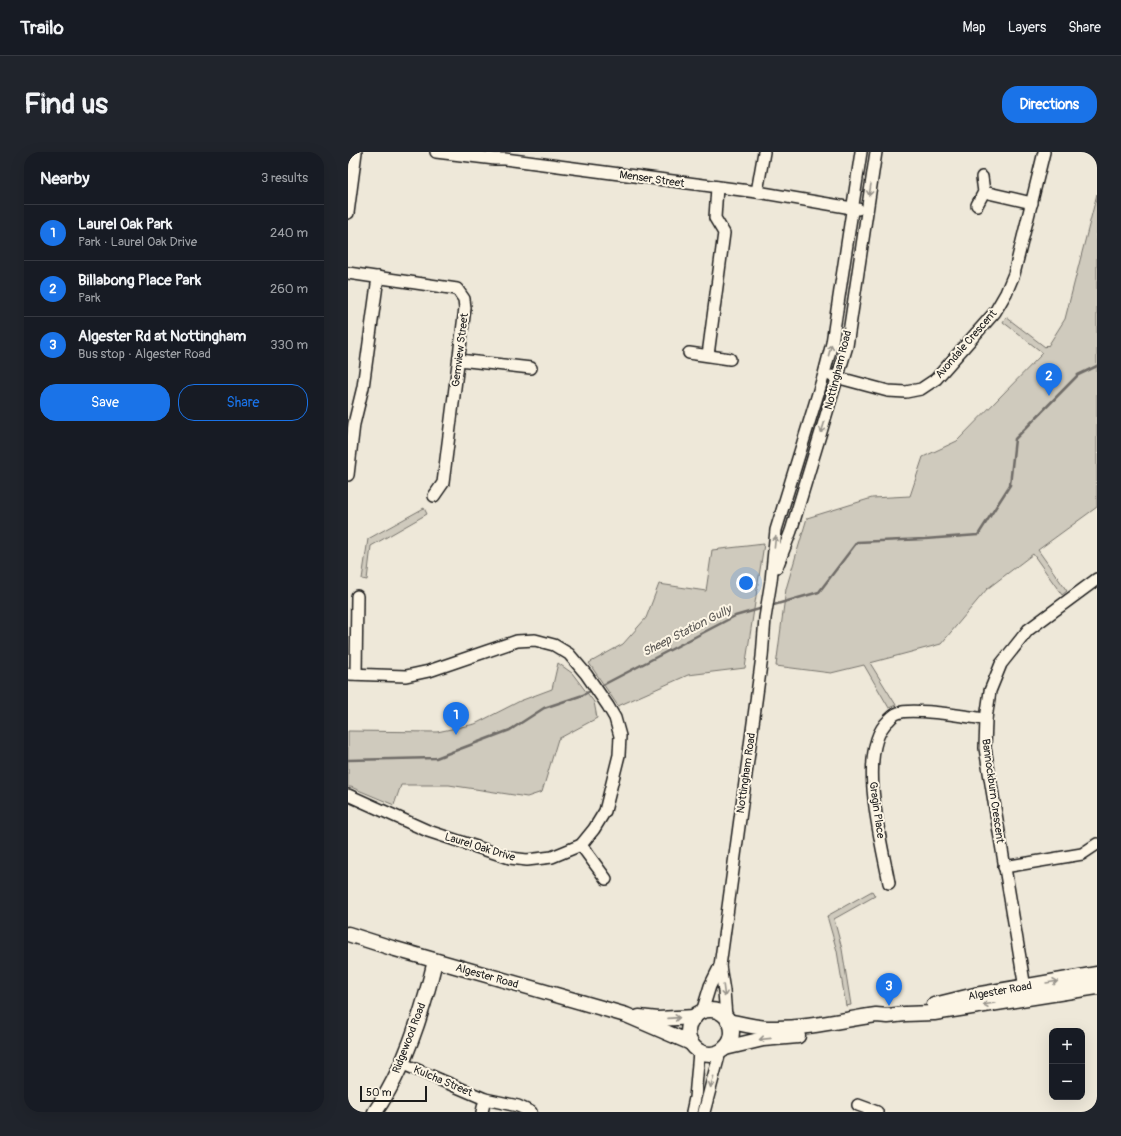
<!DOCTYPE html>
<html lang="en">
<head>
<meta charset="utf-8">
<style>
	:root { --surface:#171b24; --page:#20242c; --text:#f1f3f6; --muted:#9ea1a6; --line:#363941; --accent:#1a73e8 }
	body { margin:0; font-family:Pangolin,sans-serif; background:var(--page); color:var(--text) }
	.controls { position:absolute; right:12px; bottom:12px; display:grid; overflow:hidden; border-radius:8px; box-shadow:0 4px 16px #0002 }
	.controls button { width:36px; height:36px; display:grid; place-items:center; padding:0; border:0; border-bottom:1px solid var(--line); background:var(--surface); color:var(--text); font:20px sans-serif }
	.scale { position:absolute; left:12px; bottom:10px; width:67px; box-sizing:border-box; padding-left:4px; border:2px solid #1c1c1c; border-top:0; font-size:11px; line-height:14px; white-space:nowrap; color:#1c1c1c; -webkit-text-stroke:3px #fcf5e5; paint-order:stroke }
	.you { position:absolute; left:398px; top:431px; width:14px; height:14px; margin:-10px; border:3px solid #fff; border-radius:50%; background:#1a73e8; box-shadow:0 0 0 6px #1a73e833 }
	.badge { display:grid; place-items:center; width:26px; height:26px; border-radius:50%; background:var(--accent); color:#fff; font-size:13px; font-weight:700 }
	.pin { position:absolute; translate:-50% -33px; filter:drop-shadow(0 1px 2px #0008) }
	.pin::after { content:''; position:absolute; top:21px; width:14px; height:12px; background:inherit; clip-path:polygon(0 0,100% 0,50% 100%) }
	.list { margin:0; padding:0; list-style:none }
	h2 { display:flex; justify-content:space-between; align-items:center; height:52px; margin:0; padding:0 16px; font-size:17px }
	h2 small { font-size:13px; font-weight:400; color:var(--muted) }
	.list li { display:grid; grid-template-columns:26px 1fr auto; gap:12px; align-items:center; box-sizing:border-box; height:56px; padding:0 16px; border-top:1px solid var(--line) }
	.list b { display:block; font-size:15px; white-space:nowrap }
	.list p { margin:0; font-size:13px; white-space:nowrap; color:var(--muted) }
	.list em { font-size:13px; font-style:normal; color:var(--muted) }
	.actions { display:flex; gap:8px; padding:12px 16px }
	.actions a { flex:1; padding:9px 0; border:1px solid var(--accent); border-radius:16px; text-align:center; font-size:14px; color:var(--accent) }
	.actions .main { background:var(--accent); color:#fff }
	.map { position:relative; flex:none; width:749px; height:960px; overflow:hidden; border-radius:16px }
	header { display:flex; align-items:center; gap:24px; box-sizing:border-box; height:56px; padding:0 20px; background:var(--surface); border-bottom:1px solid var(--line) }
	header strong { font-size:19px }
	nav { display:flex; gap:22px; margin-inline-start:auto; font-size:14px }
	.intro { display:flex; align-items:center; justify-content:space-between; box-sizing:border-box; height:96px; padding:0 24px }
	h1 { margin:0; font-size:28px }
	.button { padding:10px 18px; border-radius:16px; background:var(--accent); color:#fff; font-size:14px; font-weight:700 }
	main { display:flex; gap:24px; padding:0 24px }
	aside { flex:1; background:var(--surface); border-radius:16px; box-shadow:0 4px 16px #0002 }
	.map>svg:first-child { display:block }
	.green { fill:#cfcabd; stroke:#76736c }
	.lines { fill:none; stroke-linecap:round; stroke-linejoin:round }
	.stream { stroke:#6f6c67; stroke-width:2.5 }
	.minor-casing { stroke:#1c1c1c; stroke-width:14 }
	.major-casing { stroke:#1c1c1c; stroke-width:17 }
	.minor { stroke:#fcf5e5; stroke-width:11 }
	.major { stroke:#fcf5e5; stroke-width:14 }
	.oneway { stroke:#97938b }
	.labels { text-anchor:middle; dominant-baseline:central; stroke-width:4; stroke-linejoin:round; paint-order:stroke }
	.street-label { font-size:11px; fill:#1c1c1c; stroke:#fcf5e5 }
	.water-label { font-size:12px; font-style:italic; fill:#5b5854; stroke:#fcf5e5 }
</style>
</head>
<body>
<header>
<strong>Trailo</strong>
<nav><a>Map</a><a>Layers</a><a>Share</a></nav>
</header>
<div class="intro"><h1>Find us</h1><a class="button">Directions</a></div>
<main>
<aside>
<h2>Nearby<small>3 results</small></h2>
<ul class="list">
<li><span class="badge">1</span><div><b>Laurel Oak Park</b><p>Park · Laurel Oak Drive</p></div><em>240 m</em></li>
<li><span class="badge">2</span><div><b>Billabong Place Park</b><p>Park</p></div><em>260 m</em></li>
<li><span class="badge">3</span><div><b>Algester Rd at Nottingham</b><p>Bus stop · Algester Road</p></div><em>330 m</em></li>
</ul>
<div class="actions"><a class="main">Save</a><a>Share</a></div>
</aside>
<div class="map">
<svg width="749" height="960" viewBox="0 0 749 960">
	<rect width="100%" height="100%" fill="#eee8d9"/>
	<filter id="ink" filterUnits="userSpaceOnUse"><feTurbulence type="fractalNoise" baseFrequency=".025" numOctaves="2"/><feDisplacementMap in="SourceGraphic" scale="8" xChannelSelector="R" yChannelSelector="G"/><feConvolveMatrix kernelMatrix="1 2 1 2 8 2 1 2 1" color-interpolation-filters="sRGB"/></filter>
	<g filter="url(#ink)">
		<!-- green -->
		<g class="green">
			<path d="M749,42V355L690,398L719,439L714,443L685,402L639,437L593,492L522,511L548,553L541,556L516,513L483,521L428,514L438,437L459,366L524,346L562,344L575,305L609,289L695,201L655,170L658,165L697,195L699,193L700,194L717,167Z"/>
			<path d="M76,356L79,362L23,394L19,428L14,427L20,387Z"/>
			<path d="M416,392L397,516L340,523L270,554L241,511L275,492L298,466L311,432L358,439L364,398Z"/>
			<path d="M210,511L224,521L246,550L249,566L210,587L194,640L179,645L101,633H53L46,653L3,635H0V579L89,580L127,572L172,549L204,537Z"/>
			<path d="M524,739L527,744L486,767L494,797L503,853L498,854L489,799L479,764Z"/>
		</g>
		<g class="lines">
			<!-- stream -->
			<g class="stream">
				<path d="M422,454L471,440L509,390L577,387L630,383L662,333L667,287L730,223L749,214"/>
				<path d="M251,535L387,464L415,456"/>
				<path d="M0,608L88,606L162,578L196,556L235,543L244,538"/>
			</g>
			<defs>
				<g id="minor">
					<path d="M88,0L147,7H157L409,40L510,57"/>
					<path d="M409,40L416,0"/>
					<path d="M636,40L684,51"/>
					<path d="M629,53L636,40L634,25"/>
					<path d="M0,61L8,0"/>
					<path d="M0,121L109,137L116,147L117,156L95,331L86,344"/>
					<path d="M341,201L382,207"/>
					<path d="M360,203L376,81L367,66L369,35"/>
					<path d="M111,208L183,216"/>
					<path d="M484,224L540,239L558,240L573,237L588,227L647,160L658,141L666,122L696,0"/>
					<path d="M0,323L6,272L15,235L30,125"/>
					<path d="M429,415L443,379L499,194L528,0"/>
					<path d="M0,522L58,524L81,519L169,489L187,488L206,493L221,502L238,522L260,554L267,566L272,584L271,603L257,659L246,677L233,693L204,705L179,708L162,706L80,679L0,643"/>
					<path d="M8,522L9,444"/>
					<path d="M233,693L258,727"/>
					<path d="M656,715L734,702L749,692"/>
					<path d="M541,731C534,692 508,599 540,569C543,566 546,562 550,561C565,555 619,565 638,567"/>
					<path d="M372,814L376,839L378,865"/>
					<path d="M678,842L637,596L638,567L642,539L653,512L680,478L749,427"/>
					<path d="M354,860L362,834L372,814L414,505L417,466L423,429L428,378L476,222L484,191L513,0"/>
					<path d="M53,911L137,947L170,954L183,960"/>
					<path d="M510,953L529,960"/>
					<path d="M134,960L137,947"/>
					<path d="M344,960L347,946L351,900"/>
					<path d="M356,960L372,900"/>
				</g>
				<g id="major">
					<path d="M0,782L44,796L278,863L343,891"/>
					<path d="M586,853L627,843L749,822"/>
					<circle cx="362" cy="880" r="22"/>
					<path d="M291,865L310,867L347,865"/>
					<path d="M380,869C394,872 409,876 423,876C457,877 494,868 528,863L540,864L557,862L586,861L749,835"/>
					<path d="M377,896L415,887L450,884"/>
					<path d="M27,960C57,917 75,859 87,809"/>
				</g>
			</defs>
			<!-- minor casing -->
			<use href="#minor" class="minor-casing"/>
			<!-- major casing -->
			<use href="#major" class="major-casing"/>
			<!-- minor -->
			<use href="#minor" class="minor"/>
			<!-- major -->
			<use href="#major" class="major"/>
		</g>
		<!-- one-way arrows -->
		<defs><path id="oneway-shaft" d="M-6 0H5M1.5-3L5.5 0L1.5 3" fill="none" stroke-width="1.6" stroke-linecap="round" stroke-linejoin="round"/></defs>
		<g class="oneway">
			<use href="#oneway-shaft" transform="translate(522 38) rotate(99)"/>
			<use href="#oneway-shaft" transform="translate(482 198) rotate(-75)"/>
			<use href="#oneway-shaft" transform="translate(475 275) rotate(107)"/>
			<use href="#oneway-shaft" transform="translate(427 390) rotate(-84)"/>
			<use href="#oneway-shaft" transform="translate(704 830) rotate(-9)"/>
			<use href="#oneway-shaft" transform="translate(376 839) rotate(83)"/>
			<use href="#oneway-shaft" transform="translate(641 852) rotate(171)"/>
			<use href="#oneway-shaft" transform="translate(326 866) rotate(-4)"/>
			<use href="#oneway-shaft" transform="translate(417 887) rotate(174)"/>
			<use href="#oneway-shaft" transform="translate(364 930) rotate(106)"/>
		</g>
	</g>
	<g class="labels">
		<!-- street labels -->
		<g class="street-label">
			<text transform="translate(304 27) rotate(8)">Menser Street</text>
			<text transform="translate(618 192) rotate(-49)">Avondale Crescent</text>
			<text transform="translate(112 198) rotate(-83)">Gemview Street</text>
			<text transform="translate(490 218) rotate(-76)">Nottingham Road</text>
			<text transform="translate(398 621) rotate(-82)">Nottingham Road</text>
			<text transform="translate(645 639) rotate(82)">Bannockburn Crescent</text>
			<text transform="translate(529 658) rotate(82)">Gragin Place</text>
			<text transform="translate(132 695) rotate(17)">Laurel Oak Drive</text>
			<text transform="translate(139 824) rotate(16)">Algester Road</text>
			<text transform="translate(652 839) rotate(-10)">Algester Road</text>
			<text transform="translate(61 886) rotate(-69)">Ridgewood Road</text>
			<text transform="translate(95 929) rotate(23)">Kulcha Street</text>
		</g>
		<!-- water labels -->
		<g class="water-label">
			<text transform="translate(339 479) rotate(-27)">Sheep Station Gully</text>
		</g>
	</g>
</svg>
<div class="controls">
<button>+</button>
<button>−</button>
</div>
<div class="scale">50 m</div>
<div class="you"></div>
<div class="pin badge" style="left:108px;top:583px">1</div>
<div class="pin badge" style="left:701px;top:244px">2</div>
<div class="pin badge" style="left:541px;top:854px">3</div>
</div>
</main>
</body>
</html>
